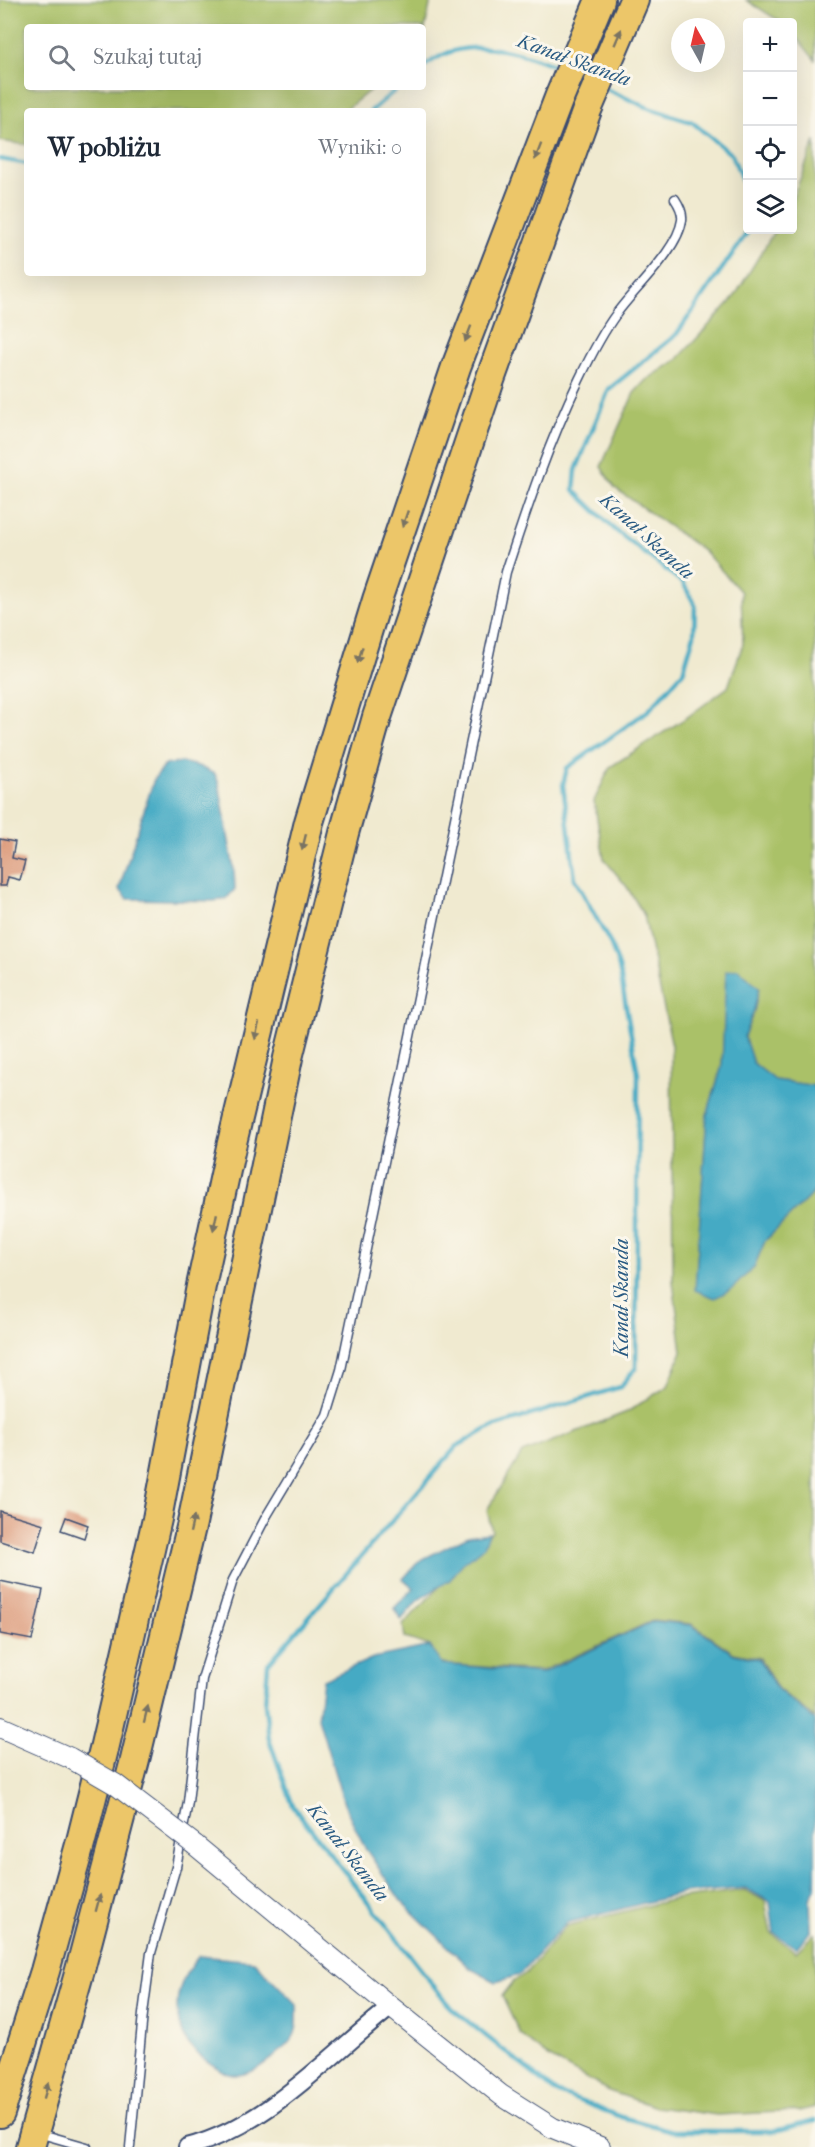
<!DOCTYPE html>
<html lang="pl">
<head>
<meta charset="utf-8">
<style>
	:root { --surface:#fff; --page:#f2f2f3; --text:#1f2937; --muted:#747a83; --line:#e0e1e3 }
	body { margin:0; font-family:"IM FELL French Canon",serif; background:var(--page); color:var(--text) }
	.controls { position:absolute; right:18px; top:18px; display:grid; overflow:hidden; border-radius:6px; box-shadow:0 6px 24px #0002 }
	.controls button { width:54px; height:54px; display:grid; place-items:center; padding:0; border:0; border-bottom:2px solid var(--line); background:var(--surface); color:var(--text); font:30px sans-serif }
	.compass { position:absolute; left:671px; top:18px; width:54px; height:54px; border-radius:50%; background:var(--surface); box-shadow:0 6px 24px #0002; rotate:352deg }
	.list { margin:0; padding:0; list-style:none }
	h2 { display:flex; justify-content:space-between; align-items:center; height:78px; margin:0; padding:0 24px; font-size:26px }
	h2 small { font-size:20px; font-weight:400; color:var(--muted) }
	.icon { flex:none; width:33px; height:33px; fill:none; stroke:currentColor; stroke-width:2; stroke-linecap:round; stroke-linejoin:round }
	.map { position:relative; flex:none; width:815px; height:2147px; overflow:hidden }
	.search { position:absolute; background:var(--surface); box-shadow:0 6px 24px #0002; left:24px; top:24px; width:402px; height:66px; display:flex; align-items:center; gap:15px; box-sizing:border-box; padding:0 21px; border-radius:6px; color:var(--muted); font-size:22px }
	.panel { position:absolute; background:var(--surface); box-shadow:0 6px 24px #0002; left:24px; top:108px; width:402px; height:168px; border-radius:6px }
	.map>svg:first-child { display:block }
	.green { fill:#aac167; stroke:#627862; stroke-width:1.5 }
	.water { fill:#44aac4; stroke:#306c91; stroke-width:1.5 }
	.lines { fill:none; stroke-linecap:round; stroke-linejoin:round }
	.stream { stroke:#44aac4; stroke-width:4.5 }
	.building { fill:#db9777 }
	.service-casing { stroke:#3b4b6f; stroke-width:11 }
	.minor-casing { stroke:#3b4b6f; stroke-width:20 }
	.tertiary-casing { stroke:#3b4b6f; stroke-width:22 }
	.motorway-casing { stroke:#3b4b6f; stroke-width:32 }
	.service { stroke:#fff; stroke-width:8 }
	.minor { stroke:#fff; stroke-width:16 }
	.tertiary { stroke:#fff; stroke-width:20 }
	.motorway { stroke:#ecc669; stroke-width:28 }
	.tertiary-bridge-casing { stroke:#3b4b6f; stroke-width:22; stroke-linecap:butt }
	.tertiary-bridge { stroke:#fff; stroke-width:20 }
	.oneway { fill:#797363 }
	.labels { text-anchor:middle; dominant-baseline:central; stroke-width:6; stroke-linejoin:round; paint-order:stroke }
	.water-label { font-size:20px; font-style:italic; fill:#295a82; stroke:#fbf7ec }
</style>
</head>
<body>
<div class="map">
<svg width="815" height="2147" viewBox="0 0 815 2147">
	<rect width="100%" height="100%" fill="#fbf7ec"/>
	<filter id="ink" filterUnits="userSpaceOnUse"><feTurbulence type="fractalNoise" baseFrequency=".0167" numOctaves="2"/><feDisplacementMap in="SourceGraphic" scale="12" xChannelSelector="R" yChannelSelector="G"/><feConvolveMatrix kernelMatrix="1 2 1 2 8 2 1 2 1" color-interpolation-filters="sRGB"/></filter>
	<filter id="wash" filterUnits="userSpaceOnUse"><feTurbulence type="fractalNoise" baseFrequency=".008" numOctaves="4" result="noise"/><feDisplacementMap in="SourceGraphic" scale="24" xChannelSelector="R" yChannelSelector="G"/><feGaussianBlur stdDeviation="1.35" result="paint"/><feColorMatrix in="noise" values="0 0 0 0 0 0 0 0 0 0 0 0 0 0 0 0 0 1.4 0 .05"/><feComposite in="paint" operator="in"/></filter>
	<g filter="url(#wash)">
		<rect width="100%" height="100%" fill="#f0ead0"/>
		<!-- green -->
		<g class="green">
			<path d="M0,0H431L423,38V27H27V87H374L344,111H27V145L0,141Z"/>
			<path d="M746,0H815V60L793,33L792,22H781Z"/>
			<path d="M815,141V1086L775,1080L753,1063L744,1036L754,1011L759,988L727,971L722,1066L707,1115L696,1279L754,1267L765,1241L815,1191V1718L777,1688L760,1658L734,1653L692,1624L654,1620L542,1671L441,1664L430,1646L405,1638L403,1625L492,1531L487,1510L522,1453L627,1412L668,1386L682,1351L673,1282L671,1041L644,915L627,887L604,859L594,801L610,767L686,718L728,687L743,644L741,592L704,551L615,488L601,467L634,393L646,380L677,360L733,299L775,230H792L793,197Z"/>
			<path d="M745,1890L765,1901L771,1933L796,1952L815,1933V2107L799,2111L717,2115L656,2107L609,2091L548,2057L520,2034L502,1996L513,1982L526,1973L566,1926L675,1899Z"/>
		</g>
		<!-- water -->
		<g class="water">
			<path d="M181,762L198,766L215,774L219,784L234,870L235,889L226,899L213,901L128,899L119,889L154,779L165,765Z"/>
			<path d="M738,969L759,988L754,1010L744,1036L753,1063L775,1080L815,1086V1191L765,1241L754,1267L732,1289L715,1298L695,1290L707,1115L722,1066L726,971Z"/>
			<path d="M489,1533L484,1547L462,1564L450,1580L418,1600L401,1620L394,1608L414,1588L403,1579L419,1561L468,1536Z"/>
			<path d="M654,1621L691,1625L734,1654L759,1659L776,1688L815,1720V1888L810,1899L811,1931L796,1948L774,1933L770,1902L746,1888L684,1893L566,1923L519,1975L496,1982L471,1969L401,1901L365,1848L344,1804L318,1718L323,1680L373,1658L430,1646L441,1664L542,1673Z"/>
			<path d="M199,1956L254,1961L297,2005C298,2034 297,2037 275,2056C263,2065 250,2076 234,2075C227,2075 219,2069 213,2065C170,2040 166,1992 199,1956Z"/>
		</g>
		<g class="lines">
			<!-- stream -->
			<g class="stream">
				<path d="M423,67C429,63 436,58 443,55C476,38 528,54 560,68"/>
				<path d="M606,89L651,109L692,122L732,155L748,195"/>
				<path d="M371,111L399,87"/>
				<path d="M0,159L27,164"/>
				<path d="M749,230L676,335L609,389L576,470L574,490L615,530L683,583L695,605L694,635L683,672L649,710L567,768L563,785L575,879L610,943L619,967L638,1074L636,1368L620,1387L489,1428L457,1446L268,1664L265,1704L269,1739L293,1806L451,2008L556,2092L621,2117L673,2131H774L815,2121"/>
			</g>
		</g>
		<g id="blocks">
			<!-- building -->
			<g class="building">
				<path d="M0,839L15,842L12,858L25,861L20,880L8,877L6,886H0Z"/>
				<path d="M0,1511L44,1524L35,1552L0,1541Z"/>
				<path d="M66,1517L88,1525L84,1538L61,1530Z"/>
				<path d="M0,1581L43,1590L32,1640L0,1634Z"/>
			</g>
		</g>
	</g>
	<g filter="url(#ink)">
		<use href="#blocks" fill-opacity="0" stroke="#3b4b6f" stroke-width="1.5"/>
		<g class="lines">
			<defs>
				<g id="service">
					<path d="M38,2133L87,2147"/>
					<path d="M130,2147L143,2014L151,1953L176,1867L188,1802L202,1679L233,1580L266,1517L327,1415L341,1370L506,572C527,508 549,442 579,380C590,357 602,333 617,313C634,289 678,250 682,220C683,212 679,205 675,199"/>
				</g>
				<path id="minor" d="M187,2147C268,2126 327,2057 391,2007"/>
				<g id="tertiary">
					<path d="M0,1727L70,1758"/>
					<path d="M195,1845L391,2007L501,2095L553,2128L600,2147"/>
				</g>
				<g id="motorway">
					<path d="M0,2113L45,1971L81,1841L105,1745L157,1519L201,1286L231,1147L309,822L377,600L456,367L559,98L600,0"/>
					<path d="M30,2147L80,1970L135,1760L192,1523L288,1058L344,833L377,717L490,380L587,110L634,0"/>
				</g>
			</defs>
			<!-- service casing -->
			<use href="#service" class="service-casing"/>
			<!-- minor casing -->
			<use href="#minor" class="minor-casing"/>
			<!-- tertiary casing -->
			<use href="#tertiary" class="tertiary-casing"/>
			<!-- motorway casing -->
			<use href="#motorway" class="motorway-casing"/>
			<!-- service -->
			<use href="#service" class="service"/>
			<!-- minor -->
			<use href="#minor" class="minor"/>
			<!-- tertiary -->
			<use href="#tertiary" class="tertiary"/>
			<!-- motorway -->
			<use href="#motorway" class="motorway"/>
			<defs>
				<path id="tertiary-bridge" d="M70,1758L115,1784L195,1845"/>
			</defs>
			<!-- tertiary-bridge casing -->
			<use href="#tertiary-bridge" class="tertiary-bridge-casing"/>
			<!-- tertiary-bridge -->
			<use href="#tertiary-bridge" class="tertiary-bridge"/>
		</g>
		<!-- one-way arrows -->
		<defs><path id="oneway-solid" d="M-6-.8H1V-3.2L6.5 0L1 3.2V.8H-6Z" transform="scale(1.5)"/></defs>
		<g class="oneway">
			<use href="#oneway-solid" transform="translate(618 37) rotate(-67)"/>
			<use href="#oneway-solid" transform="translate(538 152) rotate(111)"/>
			<use href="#oneway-solid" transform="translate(468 334) rotate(111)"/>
			<use href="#oneway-solid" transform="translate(405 519) rotate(109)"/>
			<use href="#oneway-solid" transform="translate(360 655) rotate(107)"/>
			<use href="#oneway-solid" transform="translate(304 842) rotate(104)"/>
			<use href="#oneway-solid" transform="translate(257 1031) rotate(103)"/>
			<use href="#oneway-solid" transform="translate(215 1222) rotate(102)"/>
			<use href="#oneway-solid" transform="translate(192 1524) rotate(-77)"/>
			<use href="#oneway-solid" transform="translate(146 1714) rotate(-76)"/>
			<use href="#oneway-solid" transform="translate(98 1903) rotate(-75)"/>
			<use href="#oneway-solid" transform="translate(46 2091) rotate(-74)"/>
		</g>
	</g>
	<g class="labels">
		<!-- water labels -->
		<g class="water-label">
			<text transform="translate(574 60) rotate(20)">Kanał Skanda</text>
			<text transform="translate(647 536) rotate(42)">Kanał Skanda</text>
			<text transform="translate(621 1298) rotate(-90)">Kanał Skanda</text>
			<text transform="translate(348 1852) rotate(52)">Kanał Skanda</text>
		</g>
	</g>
</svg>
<div class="controls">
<button>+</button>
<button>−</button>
<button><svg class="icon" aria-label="locate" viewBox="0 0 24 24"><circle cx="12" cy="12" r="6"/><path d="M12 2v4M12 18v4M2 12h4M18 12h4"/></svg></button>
<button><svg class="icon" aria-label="layers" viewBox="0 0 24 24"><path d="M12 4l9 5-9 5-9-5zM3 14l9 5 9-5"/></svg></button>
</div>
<svg class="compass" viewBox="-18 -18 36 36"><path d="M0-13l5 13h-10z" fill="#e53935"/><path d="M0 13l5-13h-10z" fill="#747a83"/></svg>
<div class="search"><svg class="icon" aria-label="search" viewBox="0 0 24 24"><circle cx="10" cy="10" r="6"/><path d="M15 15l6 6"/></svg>Szukaj tutaj</div>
<section class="panel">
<h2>W pobliżu<small>Wyniki: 0</small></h2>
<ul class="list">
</ul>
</section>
</div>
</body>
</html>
